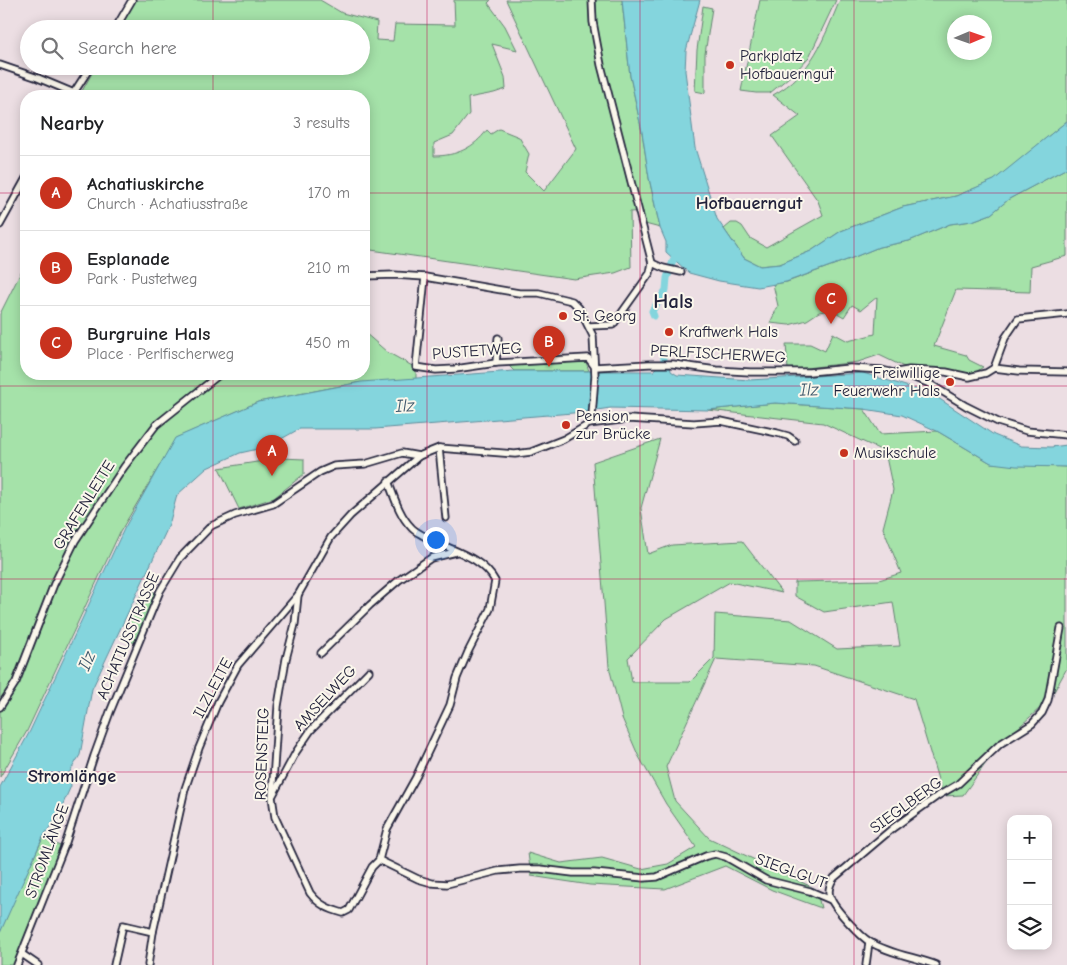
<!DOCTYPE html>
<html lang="en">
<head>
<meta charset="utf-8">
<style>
	:root { --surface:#fff; --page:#f2f2f2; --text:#202124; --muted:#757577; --line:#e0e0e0; --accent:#c8321e }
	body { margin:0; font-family:"Comic Neue",sans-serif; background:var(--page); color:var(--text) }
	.controls { position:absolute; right:15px; bottom:15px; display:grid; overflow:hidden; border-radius:10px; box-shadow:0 2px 12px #0003 }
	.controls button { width:45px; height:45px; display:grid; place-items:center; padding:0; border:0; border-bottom:1px solid var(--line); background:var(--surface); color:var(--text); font:25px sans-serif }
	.compass { position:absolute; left:947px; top:15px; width:45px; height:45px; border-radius:50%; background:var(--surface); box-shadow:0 2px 12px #0003; rotate:88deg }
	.you { position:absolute; left:435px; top:539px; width:18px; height:18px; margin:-12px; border:4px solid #fff; border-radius:50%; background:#1a73e8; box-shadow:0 0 0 8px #1a73e833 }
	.badge { display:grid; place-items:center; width:32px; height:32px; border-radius:50%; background:var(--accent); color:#fff; font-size:16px; font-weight:700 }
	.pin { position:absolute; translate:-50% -41px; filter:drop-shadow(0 1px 2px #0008) }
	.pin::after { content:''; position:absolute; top:26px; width:18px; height:15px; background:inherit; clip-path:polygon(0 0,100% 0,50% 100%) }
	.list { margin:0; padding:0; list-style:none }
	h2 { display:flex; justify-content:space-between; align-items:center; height:65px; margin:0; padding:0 20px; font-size:21px }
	h2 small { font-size:16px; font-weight:400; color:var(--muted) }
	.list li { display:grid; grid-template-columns:32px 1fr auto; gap:15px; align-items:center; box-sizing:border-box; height:75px; padding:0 20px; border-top:1px solid var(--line) }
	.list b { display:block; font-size:19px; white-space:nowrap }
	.list p { margin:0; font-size:16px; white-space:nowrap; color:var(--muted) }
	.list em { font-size:16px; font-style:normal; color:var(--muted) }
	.icon { flex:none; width:28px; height:28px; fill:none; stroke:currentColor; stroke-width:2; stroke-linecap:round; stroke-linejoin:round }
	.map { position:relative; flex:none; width:1067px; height:965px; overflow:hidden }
	.search { position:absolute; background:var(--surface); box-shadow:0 2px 12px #0003; left:20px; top:20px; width:350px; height:55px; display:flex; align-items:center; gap:12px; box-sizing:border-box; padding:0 18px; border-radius:28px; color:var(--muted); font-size:19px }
	.panel { position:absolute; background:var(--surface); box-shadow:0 2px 12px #0003; left:20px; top:90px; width:350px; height:290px; border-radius:20px }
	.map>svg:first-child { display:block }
	.green { fill:#a5e2a9; stroke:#648272; fill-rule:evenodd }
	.water { fill:#84d5dd; stroke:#5d8d9c }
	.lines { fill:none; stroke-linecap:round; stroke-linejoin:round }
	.canal { stroke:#84d5dd; stroke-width:7 }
	.street-casing { stroke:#22223b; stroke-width:9 }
	.street { stroke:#fbf7ec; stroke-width:5.5 }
	.grid { fill:none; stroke:#c2185b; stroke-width:1; stroke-opacity:0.55 }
	.poi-dot { fill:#c8321e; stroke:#fbf7ec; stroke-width:2 }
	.labels { text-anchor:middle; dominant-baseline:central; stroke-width:4; stroke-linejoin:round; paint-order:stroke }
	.poi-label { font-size:16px; fill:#22223b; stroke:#fbf7ec; text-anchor:start }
	.street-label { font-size:16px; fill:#22223b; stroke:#fbf7ec }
	.neighbourhood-label { font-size:18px; font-weight:bold; fill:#22223b; stroke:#fbf7ec }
	.water-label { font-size:18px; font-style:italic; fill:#3f586c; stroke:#fbf7ec }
	.district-label { font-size:21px; font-weight:bold; fill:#22223b; stroke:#fbf7ec }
</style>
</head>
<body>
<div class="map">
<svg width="1067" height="965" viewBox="0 0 1067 965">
	<rect width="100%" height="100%" fill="#ecdee3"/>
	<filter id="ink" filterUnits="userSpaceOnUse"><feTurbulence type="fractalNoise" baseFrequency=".02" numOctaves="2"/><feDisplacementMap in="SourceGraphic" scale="10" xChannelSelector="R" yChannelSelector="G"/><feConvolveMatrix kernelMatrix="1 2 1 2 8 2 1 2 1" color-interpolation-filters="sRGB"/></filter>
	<g filter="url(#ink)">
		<!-- green -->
		<g class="green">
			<path d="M134,0H320L342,13L377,22L376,40L393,41L395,24L455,25L454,0H491L488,3L505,26L517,50L492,44L505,77L506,89L494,93L468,98L469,114L453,135L434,143V156C456,156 474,148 487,130L491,134L499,129L519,137L529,154L525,172L544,191L576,149L506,0H622L630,76L642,132L649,178L660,228L645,224L643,211L630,212L631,267L615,273L574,279L364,249V96H93L82,91L96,66H361V29H117Z"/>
			<path d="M760,0H836L809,57L795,72L770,93H756L741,91Z"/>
			<path d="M840,0H1067V121L995,180L956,196L903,207L841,231L811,251L780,264L760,266L744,258L724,229L731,223H737L742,226L750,238L766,247L823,215L818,201L772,136L800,116L773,95C812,74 824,38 840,0ZM954,22H984V52H954Z"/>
			<path d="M703,6L712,8L705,54V93L695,91L697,50Z"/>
			<path d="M1067,168V256L1031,266L1030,292L956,290L934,346L966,355L969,360L983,367L973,374L940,369L904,367L879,355L858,362L788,370L786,344H810L825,351L833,333L848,341L875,334L877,297L861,310L852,305L844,317L832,310L819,312L807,320L789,325L770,323L778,306L773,284L787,282L847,260L879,247L909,241L950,224L972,221L991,214L1009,199Z"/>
			<path d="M24,266H26V374H364V332L387,352L416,368V380L356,383L258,402L176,438L120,532L27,731L0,777V314Z"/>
			<path d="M586,362L589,371H514L506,363Z"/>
			<path d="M775,403L864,409L880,434L937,431L991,463L1067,467V668L1050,699L999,745L963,795L943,796L914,699L814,666L716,659L666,767L675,801L709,838L816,889L821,908L772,890L725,866L665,889L590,885L531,876L528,853L561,863L602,858L641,869L668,864L696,847L666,804L638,755L622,718L609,667L593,462L660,439L641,508L648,554L672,545L742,541L782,593L730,582L666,619L628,658L632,682H690L714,658L715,614L791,620L837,649L900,646L893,602L824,612L795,596V582L879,580L901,573L883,528L893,490L885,452L823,423L708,410Z"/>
			<path d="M282,458L304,459V474L274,498L239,509L219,468Z"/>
			<path d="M145,587L156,593L134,643L121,637Z"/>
			<path d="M43,838L60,846L45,891L14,965H0V929Z"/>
		</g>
		<!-- water -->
		<g class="water">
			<path d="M622,0H700L686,51L685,71L695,148L717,219L744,258L760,266L780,264L811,251L841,231L903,207L956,196L994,180L1067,121V168L1009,199L991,214L972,221L950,224L909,241L879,247L847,260L786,282L758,287L719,281L689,273L666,252V242L660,228L649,178L642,132L630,76Z"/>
			<path d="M657,365H670L671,371L677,375L750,380L863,373L932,394L994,435L1021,446L1051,447L1067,445V467L1016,466L991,463L937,431L902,415L864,409L775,403L708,410L610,408L585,412L375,429H299L267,447L240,453L207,468L177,495L169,525L92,689L80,755L69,773L71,786L58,815L43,837L0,933V787L30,731L124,529L175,438L258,402L361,382L514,371H654Z"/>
		</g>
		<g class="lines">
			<!-- canal -->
			<g class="canal">
				<path d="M654,316L652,311L666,290L667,278L677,250"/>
				<path d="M663,370L664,357L663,348"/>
			</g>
			<defs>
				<g id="street">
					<path d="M115,29L132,0"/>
					<path d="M0,65L38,78L74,93"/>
					<path d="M73,94L91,66"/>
					<path d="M0,225L26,178"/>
					<path d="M652,263L663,268L681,272"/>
					<path d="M364,276L394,275L425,277L519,293H539L572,301L579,308L593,336L595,376L592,416L589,424"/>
					<path d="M425,277L416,367L436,370L455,369L496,363L588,358L595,367"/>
					<path d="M589,326L613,325L650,273L652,263L601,65L593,22L592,0"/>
					<path d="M496,363L498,338"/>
					<path d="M595,367L649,364H673L716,370L750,372H809L850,368L882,370L915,378L930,384L966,406L998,422L1027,431L1067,435"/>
					<path d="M994,368L1019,371L1067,372"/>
					<path d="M897,372L909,370L946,372L969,377L986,373L994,368L1005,338L1018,319L1067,314"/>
					<path d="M439,448L446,518"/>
					<path d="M298,595L295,624L286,659L278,706L272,797L275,817L310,893C319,905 329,909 343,913L349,910L372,867L379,860"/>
					<path d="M321,653L370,605L399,580L431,558L456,552"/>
					<path d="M0,707L16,682L54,584L75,541L124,467L156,425L220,374"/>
					<path d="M273,795L296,752L311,730L369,671"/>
					<path d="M379,860L418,879L432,883L447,884L498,871L520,869H540L573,873H594L644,878L657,877L706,856L715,854L726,857L766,880L810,891L831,900"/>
					<path d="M379,860L387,829L416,777L450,705L457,678L468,652L490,609L495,581C481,555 448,550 424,536C419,533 414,531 411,527C399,515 394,496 388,481"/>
					<path d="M22,954L38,965"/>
					<path d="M17,965L66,842L94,756L110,712L160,591L180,558L211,526L235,515L273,504L320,472L334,466L365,464L402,453L419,456"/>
					<path d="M114,965L123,925L153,932"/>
					<path d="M148,965L153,932L185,789L199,748L218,702L238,665L298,595L331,537L351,515L419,456L439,448L515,454L531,452L564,439L589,424L629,419L694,423L721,421L777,433L788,436L795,441"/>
					<path d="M866,965L869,942"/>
					<path d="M936,965C915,957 890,954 870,942C861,937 835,909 831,899C827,892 830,884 834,878L893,828L936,797L958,784L1000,744L1032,724L1042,713L1048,700L1061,628"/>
				</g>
			</defs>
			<!-- street casing -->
			<use href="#street" class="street-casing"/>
			<!-- street -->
			<use href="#street" class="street"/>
		</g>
	</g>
	<!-- grid -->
	<path class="grid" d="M213,0V29M427,0V965M640,0V965M854,0V965M213,66V96M0,193H26M364,193H1067M213,374V965M0,386H1067M0,579H1067M0,772H1067"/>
	<!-- markers -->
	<g class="poi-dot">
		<circle cx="730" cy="65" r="5"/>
		<circle cx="563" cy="316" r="5"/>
		<circle cx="669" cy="332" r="5"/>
		<circle cx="950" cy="382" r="5"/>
		<circle cx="566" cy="425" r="5"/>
		<circle cx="844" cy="453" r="5"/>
	</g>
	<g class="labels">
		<!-- poi labels -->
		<g class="poi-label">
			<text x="740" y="56">Parkplatz<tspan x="740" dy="18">Hofbauerngut</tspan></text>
			<text x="573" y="316">St. Georg</text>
			<text x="679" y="332">Kraftwerk Hals</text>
			<text x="940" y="373" text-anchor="end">Freiwillige<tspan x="940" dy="18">Feuerwehr Hals</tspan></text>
			<text x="576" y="416">Pension<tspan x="576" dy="18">zur Brücke</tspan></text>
			<text x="854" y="453">Musikschule</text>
		</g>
		<!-- street labels -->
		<g class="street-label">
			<text transform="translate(477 351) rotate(-4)">PUSTETWEG</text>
			<text transform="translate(718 354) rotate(3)">PERLFISCHERWEG</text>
			<text transform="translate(84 505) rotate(-58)">GRAFENLEITE</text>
			<text transform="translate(128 636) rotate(-67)">ACHATIUSSTRASSE</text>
			<text transform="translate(213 688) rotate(-62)">ILZLEITE</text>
			<text transform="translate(325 698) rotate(-47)">AMSELWEG</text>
			<text transform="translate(262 754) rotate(-88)">ROSENSTEIG</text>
			<text transform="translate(906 805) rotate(-36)">SIEGLBERG</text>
			<text transform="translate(47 851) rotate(-70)">STROMLÄNGE</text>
			<text transform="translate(791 871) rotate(20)">SIEGLGUT</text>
		</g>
		<!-- neighbourhood labels -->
		<g class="neighbourhood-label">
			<text x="749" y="203">Hofbauerngut</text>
			<text x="72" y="776">Stromlänge</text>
		</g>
		<!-- water labels -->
		<g class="water-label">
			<text transform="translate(809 390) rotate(-2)">Ilz</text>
			<text transform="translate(405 406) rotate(-3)">Ilz</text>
			<text transform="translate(87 661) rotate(-67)">Ilz</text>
		</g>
		<!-- district labels -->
		<g class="district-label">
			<text x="673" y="301">Hals</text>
		</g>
	</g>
</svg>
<div class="controls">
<button>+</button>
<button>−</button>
<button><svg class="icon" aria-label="layers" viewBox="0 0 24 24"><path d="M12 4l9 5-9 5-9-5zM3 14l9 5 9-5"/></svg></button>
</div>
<svg class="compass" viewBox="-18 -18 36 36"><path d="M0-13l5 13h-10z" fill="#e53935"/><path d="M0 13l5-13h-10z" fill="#757577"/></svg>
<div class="you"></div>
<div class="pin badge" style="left:272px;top:476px">A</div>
<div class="pin badge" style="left:549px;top:367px">B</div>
<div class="pin badge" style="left:831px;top:324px">C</div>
<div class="search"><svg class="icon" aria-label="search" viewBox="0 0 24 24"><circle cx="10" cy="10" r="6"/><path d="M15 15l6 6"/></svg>Search here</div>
<section class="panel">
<h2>Nearby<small>3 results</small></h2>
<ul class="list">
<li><span class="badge">A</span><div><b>Achatiuskirche</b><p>Church · Achatiusstraße</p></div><em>170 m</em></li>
<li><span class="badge">B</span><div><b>Esplanade</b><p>Park · Pustetweg</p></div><em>210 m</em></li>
<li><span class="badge">C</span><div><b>Burgruine Hals</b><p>Place · Perlfischerweg</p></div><em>450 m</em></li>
</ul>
</section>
</div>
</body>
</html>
